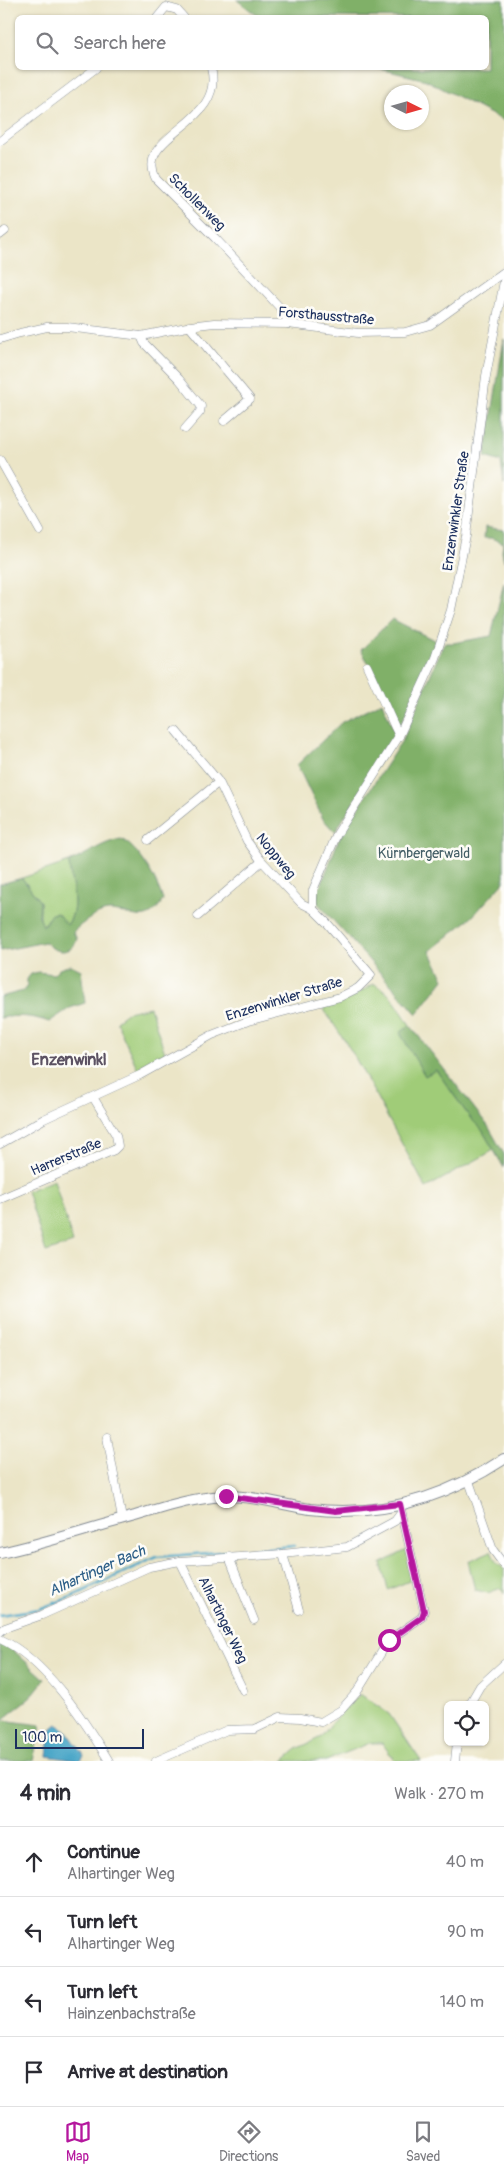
<!DOCTYPE html>
<html lang="en">
<head>
<meta charset="utf-8">
<style>
	:root { --surface:#fff; --page:#f2f2f3; --text:#2b2b33; --muted:#7c7c81; --line:#e1e1e2; --accent:#b5179e }
	body { margin:0; font-family:Pangolin,sans-serif; background:var(--page); color:var(--text) }
	.controls { position:absolute; right:15px; bottom:15px; display:grid; overflow:hidden; border-radius:8px; box-shadow:0 1px 4px #0004 }
	.controls button { width:45px; height:45px; display:grid; place-items:center; padding:0; border:0; border-bottom:1px solid var(--line); background:var(--surface); color:var(--text); font:25px sans-serif }
	.compass { position:absolute; left:384px; top:85px; width:45px; height:45px; border-radius:50%; background:var(--surface); box-shadow:0 1px 4px #0004; rotate:95deg }
	.scale { position:absolute; left:15px; bottom:12px; width:129px; box-sizing:border-box; padding-left:5px; border:2px solid #1b2f5e; border-top:0; font-size:14px; line-height:18px; white-space:nowrap; color:#1b2f5e; -webkit-text-stroke:4px #fdfcf7; paint-order:stroke }
	.stop { position:absolute; width:15px; height:15px; margin:-11px; border:4px solid #b5179e; border-radius:50%; background:#fff }
	.stop.end { background:#b5179e; border-color:#fff; box-shadow:0 1px 5px #0008 }
	.list { margin:0; padding:0; list-style:none }
	h2 { display:flex; justify-content:space-between; align-items:center; height:65px; margin:0; padding:0 20px; font-size:21px }
	h2 small { font-size:16px; font-weight:400; color:var(--muted) }
	.list li { display:grid; grid-template-columns:32px 1fr auto; gap:15px; align-items:center; box-sizing:border-box; height:70px; padding:0 20px; border-top:1px solid var(--line) }
	.list b { display:block; font-size:19px; white-space:nowrap }
	.list p { margin:0; font-size:16px; white-space:nowrap; color:var(--muted) }
	.list em { font-size:16px; font-style:normal; color:var(--muted) }
	.icon { flex:none; width:28px; height:28px; fill:none; stroke:currentColor; stroke-width:2; stroke-linecap:round; stroke-linejoin:round }
	.map { position:relative; flex:none; width:504px; height:1761px; overflow:hidden }
	.search { position:absolute; background:var(--surface); box-shadow:0 1px 4px #0004; left:15px; right:15px; top:15px; height:55px; display:flex; align-items:center; gap:12px; box-sizing:border-box; padding:0 18px; border-radius:8px; color:var(--muted); font-size:19px }
	.sheet { height:345px; background:var(--surface) }
	nav { display:flex; justify-content:space-around; align-items:center; box-sizing:border-box; height:70px; border-top:1px solid var(--line); background:var(--surface); font-size:14px; color:var(--muted) }
	nav a { display:grid; justify-items:center; gap:2px }
	nav .on { color:var(--accent) }
	.map>svg:first-child { display:block }
	.green { fill:#a0cc78; stroke:#5e7e6b }
	.forest { fill:#80b068; stroke:#4e7063 }
	.water { fill:#49a6c7; stroke:#326a92 }
	.lines { fill:none; stroke-linecap:round; stroke-linejoin:round }
	.stream { stroke:#49a6c7; stroke-width:2.5 }
	.minor-casing { stroke:#838a92; stroke-width:9 }
	.tertiary-casing { stroke:#838a92; stroke-width:12 }
	.minor { stroke:#fff; stroke-width:8 }
	.tertiary { stroke:#fff; stroke-width:10 }
	.route { stroke:#b5179e; stroke-width:6 }
	.labels { text-anchor:middle; dominant-baseline:central; stroke-width:5; stroke-linejoin:round; paint-order:stroke }
	.street-label { font-size:14px; fill:#1b2f5e; stroke:#fdfcf7 }
	.park-label { font-size:14px; fill:#435e66; stroke:#fdfcf7 }
	.water-label { font-size:15px; font-style:italic; fill:#2d5f88; stroke:#fdfcf7 }
	.quarter-label { font-size:16px; font-weight:bold; fill:#5c5263; stroke:#fdfcf7 }
</style>
</head>
<body>
<div class="map">
<svg width="504" height="1761" viewBox="0 0 504 1761">
	<rect width="100%" height="100%" fill="#fdfcf7"/>
	<filter id="ink" filterUnits="userSpaceOnUse"><feTurbulence type="fractalNoise" baseFrequency=".02" numOctaves="2"/><feDisplacementMap in="SourceGraphic" scale="10" xChannelSelector="R" yChannelSelector="G"/><feConvolveMatrix kernelMatrix="1 2 1 2 8 2 1 2 1" color-interpolation-filters="sRGB"/></filter>
	<filter id="wash" filterUnits="userSpaceOnUse"><feTurbulence type="fractalNoise" baseFrequency=".0096" numOctaves="4" result="noise"/><feDisplacementMap in="SourceGraphic" scale="20" xChannelSelector="R" yChannelSelector="G"/><feGaussianBlur stdDeviation="1.12" result="paint"/><feColorMatrix in="noise" values="0 0 0 0 0 0 0 0 0 0 0 0 0 0 0 0 0 1.4 0 .05"/><feComposite in="paint" operator="in"/></filter>
	<g filter="url(#wash)">
		<rect width="100%" height="100%" fill="#ebe5c7"/>
		<!-- green -->
		<g class="green">
			<path d="M69,862C70,885 81,905 67,925L47,919L43,927L40,921V902L22,878Z"/>
			<path d="M374,984C390,990 401,1011 410,1025L401,1033L425,1075L436,1070L471,1119L482,1130L494,1150L426,1188L352,1052L321,1005L353,996Z"/>
			<path d="M150,1007L166,1056L139,1072L116,1021L128,1012Z"/>
			<path d="M54,1180L73,1243L46,1252L27,1191Z"/>
			<path d="M407,1550L414,1579L388,1590L381,1563Z"/>
			<path d="M491,1551L496,1562L504,1569V1594L501,1588L488,1593L475,1590L468,1561Z"/>
			<path d="M360,1694L389,1714L421,1761H395L382,1743H370L326,1761H283L297,1749L321,1737L335,1719Z"/>
		</g>
		<!-- forest -->
		<g class="forest">
			<path d="M237,0H504V121L426,80L376,68H486V18L259,17Z"/>
			<path d="M504,339V485L501,462L485,457Z"/>
			<path d="M485,527L504,530V561L502,552L503,543L491,538H484Z"/>
			<path d="M504,582V882L472,917L430,951L444,979L417,1014L315,900L341,834L403,739L444,643H453L491,636Z"/>
			<path d="M392,619L438,642L399,728L374,673L361,650Z"/>
			<path d="M382,702L396,735L335,832L323,819L297,765L342,722Z"/>
			<path d="M121,839C139,848 157,880 163,900C147,927 135,913 111,911C99,910 81,924 73,932L77,939C72,956 54,953 45,942L0,951V884L22,878L40,902L39,916L43,926L51,914L57,913L67,925C81,906 70,884 69,862C87,855 102,842 121,839Z"/>
			<path d="M71,965L81,970L85,1003L70,1008L49,1022C32,1016 18,1015 0,1018V997L23,991L27,986V979L31,974L38,972L54,974L59,969Z"/>
			<path d="M410,1025L488,1126L504,1154V1168L482,1130L471,1119L436,1070L425,1076L400,1033Z"/>
			<path d="M0,1643L13,1650L45,1679L30,1698L2,1720L41,1725L33,1761H0Z"/>
		</g>
		<!-- water -->
		<path class="water" d="M57,1724L66,1730L84,1755L80,1761L47,1756L52,1728Z"/>
		<g class="lines">
			<!-- stream -->
			<path class="stream" d="M0,1615L39,1609L71,1597L157,1557L294,1546"/>
		</g>
	</g>
	<g filter="url(#ink)">
		<g class="lines">
			<defs>
				<g id="minor">
					<path d="M157,18L166,7L177,10L184,18"/>
					<path d="M211,68C226,125 133,134 156,179L215,238L284,312L288,324"/>
					<path d="M0,141L96,68"/>
					<path d="M0,235L5,231"/>
					<path d="M189,326L250,399L224,421"/>
					<path d="M141,336L144,343L179,379L201,406L200,412L185,429"/>
					<path d="M0,339L20,333L47,327H67L141,336L197,325L214,323L288,324L358,333L405,332L430,325L504,272"/>
					<path d="M0,460L40,531"/>
					<path d="M367,666L399,736"/>
					<path d="M176,731L219,782"/>
					<path d="M313,909V890L337,834L399,736L435,658L451,610L466,536L486,376L504,281"/>
					<path d="M198,916L261,862"/>
					<path d="M0,1144L44,1119L140,1075L212,1035L248,1021L340,997L358,988L371,975L328,924L313,909L301,903L260,859L247,841L219,782L148,840"/>
					<path d="M0,1199L114,1150L118,1146L116,1135L93,1097"/>
					<path d="M107,1437L122,1519"/>
					<path d="M469,1481L493,1550L504,1565"/>
					<path d="M283,1554L299,1610"/>
					<path d="M229,1557L254,1620"/>
					<path d="M180,1561L243,1690"/>
					<path d="M0,1632L5,1628L42,1615L149,1567L180,1561L283,1554L347,1547L395,1521L401,1513"/>
					<path d="M0,1639C45,1659 84,1720 109,1761"/>
					<path d="M469,1705L480,1686L504,1664"/>
					<path d="M156,1761L227,1730L255,1729L280,1717L300,1718L321,1722L341,1710L357,1692L389,1640L422,1617L424,1611L400,1505"/>
					<path d="M455,1761L457,1742"/>
				</g>
				<path id="tertiary" d="M0,1553C46,1543 90,1528 135,1516C161,1508 186,1500 213,1497C245,1493 278,1504 310,1509C382,1518 445,1498 504,1459"/>
			</defs>
			<!-- minor casing -->
			<use href="#minor" class="minor-casing"/>
			<!-- tertiary casing -->
			<use href="#tertiary" class="tertiary-casing"/>
			<!-- minor -->
			<use href="#minor" class="minor"/>
			<!-- tertiary -->
			<use href="#tertiary" class="tertiary"/>
		</g>
	</g>
	<g class="lines" filter="url(#ink)">
		<!-- route -->
		<path class="route" d="M226,1496L336,1511L400,1504L424,1611L422,1617L389,1640"/>
	</g>
	<g class="labels">
		<!-- street labels -->
		<g class="street-label">
			<text transform="translate(197 202) rotate(45)">Schollenweg</text>
			<text transform="translate(326 316) rotate(5)">Forsthausstraße</text>
			<text transform="translate(456 511) rotate(-82)">Enzenwinkler Straße</text>
			<text transform="translate(276 856) rotate(51)">Noppweg</text>
			<text transform="translate(284 999) rotate(-17)">Enzenwinkler Straße</text>
			<text transform="translate(66 1157) rotate(-23)">Harrerstraße</text>
			<text transform="translate(223 1620) rotate(64)">Alhartinger Weg</text>
		</g>
		<!-- park labels -->
		<g class="park-label">
			<text x="424" y="853">Kürnbergerwald</text>
		</g>
		<!-- water labels -->
		<g class="water-label">
			<text transform="translate(97 1571) rotate(-24)">Alhartinger Bach</text>
		</g>
		<!-- quarter labels -->
		<g class="quarter-label">
			<text x="69" y="1060">Enzenwinkl</text>
		</g>
	</g>
</svg>
<div class="controls">
<button><svg class="icon" aria-label="locate" viewBox="0 0 24 24"><circle cx="12" cy="12" r="6"/><path d="M12 2v4M12 18v4M2 12h4M18 12h4"/></svg></button>
</div>
<svg class="compass" viewBox="-18 -18 36 36"><path d="M0-13l5 13h-10z" fill="#e53935"/><path d="M0 13l5-13h-10z" fill="#7c7c81"/></svg>
<div class="scale">100 m</div>
<div class="stop" style="left:389px;top:1640px"></div>
<div class="stop end" style="left:226px;top:1496px"></div>
<div class="search"><svg class="icon" aria-label="search" viewBox="0 0 24 24"><circle cx="10" cy="10" r="6"/><path d="M15 15l6 6"/></svg>Search here</div>
</div>
<section class="sheet">
<h2>4 min<small>Walk · 270 m</small></h2>
<ul class="list">
<li><svg class="icon" aria-label="ahead" viewBox="0 0 24 24"><path d="M12 20V5M6 11l6-6 6 6"/></svg><div><b>Continue</b><p>Alhartinger Weg</p></div><em>40 m</em></li>
<li><svg class="icon" aria-label="left" viewBox="0 0 24 24"><path d="M17 20v-9H6M10 6l-5 5 5 5"/></svg><div><b>Turn left</b><p>Alhartinger Weg</p></div><em>90 m</em></li>
<li><svg class="icon" aria-label="left" viewBox="0 0 24 24"><path d="M17 20v-9H6M10 6l-5 5 5 5"/></svg><div><b>Turn left</b><p>Hainzenbachstraße</p></div><em>140 m</em></li>
<li><svg class="icon" aria-label="arrive" viewBox="0 0 24 24"><path d="M6 21V4h12l-3 4 3 4H6"/></svg><div><b>Arrive at destination</b></div></li>
</ul>
</section>
<nav>
<a class="on"><svg class="icon" aria-label="map" viewBox="0 0 24 24"><path d="M3 6l6-2 6 2 6-2v14l-6 2-6-2-6 2zM9 4v14M15 6v14"/></svg>Map</a>
<a><svg class="icon" aria-label="directions" viewBox="0 0 24 24"><path d="M12 3l9 9-9 9-9-9zM9 14v-3h6M13 9l2 2-2 2"/></svg>Directions</a>
<a><svg class="icon" aria-label="saved" viewBox="0 0 24 24"><path d="M7 4h10v16l-5-4-5 4z"/></svg>Saved</a>
</nav>
</body>
</html>
